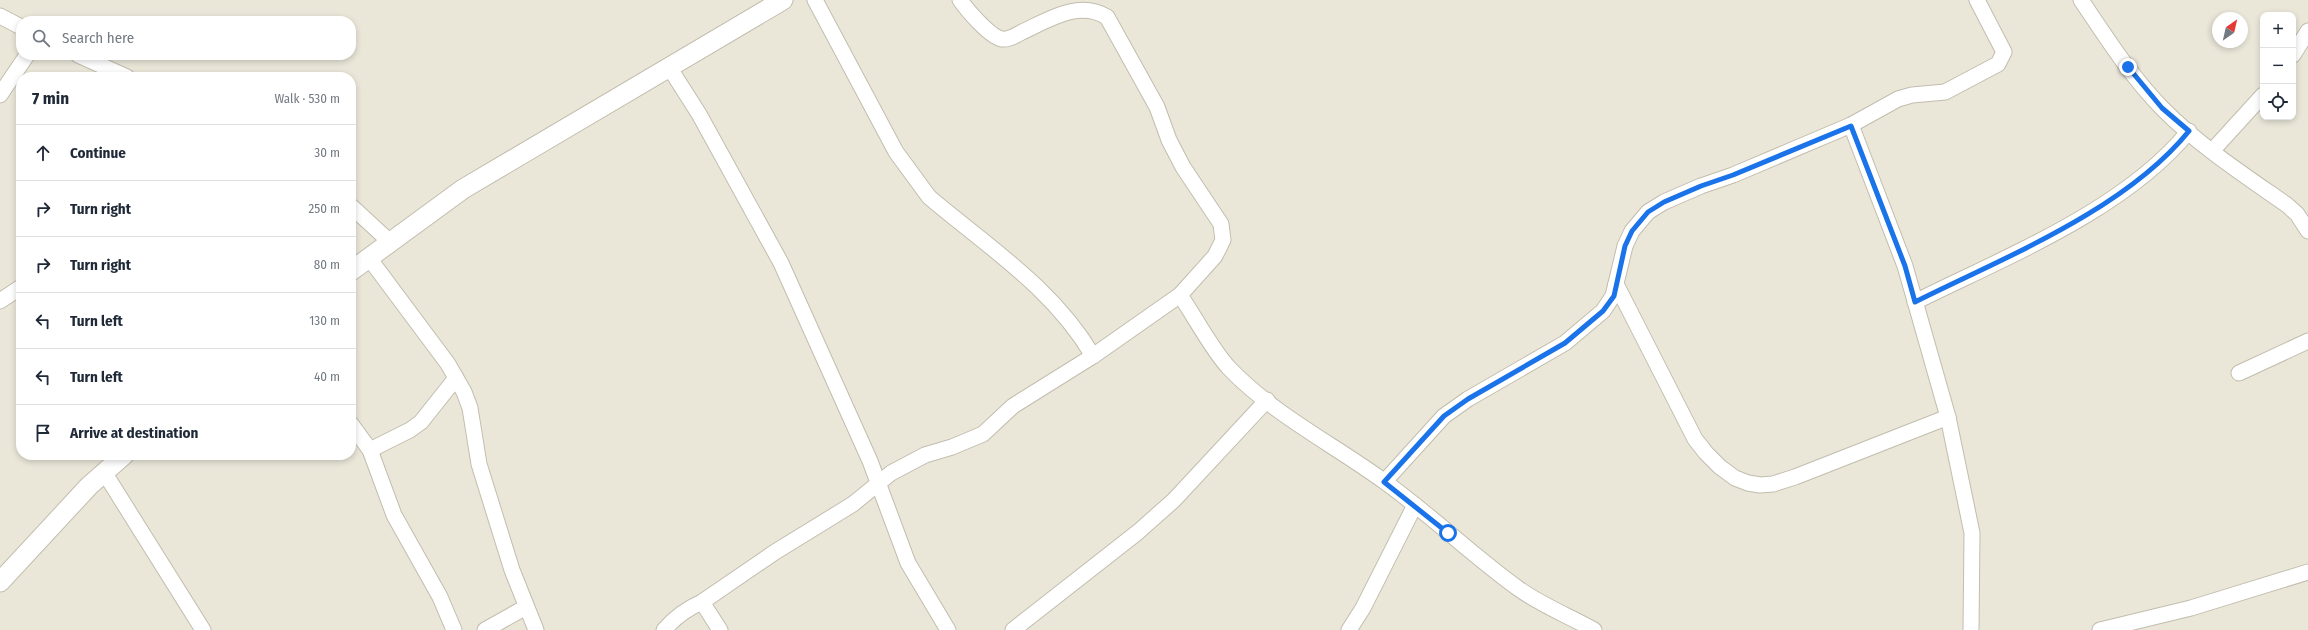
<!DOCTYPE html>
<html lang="en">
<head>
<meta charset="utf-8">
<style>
	:root { --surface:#fff; --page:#f2f2f3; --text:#1f2937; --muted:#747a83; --line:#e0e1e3 }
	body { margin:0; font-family:"Fira Sans Condensed",sans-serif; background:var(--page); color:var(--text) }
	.controls { position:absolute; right:12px; top:12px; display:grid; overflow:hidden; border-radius:8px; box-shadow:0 2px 6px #0003 }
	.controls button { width:36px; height:36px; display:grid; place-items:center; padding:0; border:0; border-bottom:1px solid var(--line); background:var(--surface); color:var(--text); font:20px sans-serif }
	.compass { position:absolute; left:2212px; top:12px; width:36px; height:36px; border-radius:50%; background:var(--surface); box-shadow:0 2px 6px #0003; rotate:34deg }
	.stop { position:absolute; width:12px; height:12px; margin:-9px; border:3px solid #1a73e8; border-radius:50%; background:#fff }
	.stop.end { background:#1a73e8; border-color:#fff; box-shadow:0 1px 4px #0008 }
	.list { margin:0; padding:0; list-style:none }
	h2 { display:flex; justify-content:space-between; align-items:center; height:52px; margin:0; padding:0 16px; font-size:17px }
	h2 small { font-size:13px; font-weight:400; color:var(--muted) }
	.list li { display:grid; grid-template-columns:26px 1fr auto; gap:12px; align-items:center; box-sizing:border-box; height:56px; padding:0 16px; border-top:1px solid var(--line) }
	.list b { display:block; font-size:15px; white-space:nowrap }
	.list em { font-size:13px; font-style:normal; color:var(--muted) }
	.icon { flex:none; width:22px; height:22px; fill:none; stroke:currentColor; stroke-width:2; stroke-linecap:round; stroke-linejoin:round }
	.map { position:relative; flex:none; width:2308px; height:630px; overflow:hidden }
	.search { position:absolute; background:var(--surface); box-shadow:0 2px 6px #0003; left:16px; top:16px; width:340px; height:44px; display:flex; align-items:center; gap:10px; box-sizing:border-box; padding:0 14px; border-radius:16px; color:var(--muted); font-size:15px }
	.panel { position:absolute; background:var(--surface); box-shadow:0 2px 6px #0003; left:16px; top:72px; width:340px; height:388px; border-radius:16px }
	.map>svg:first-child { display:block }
	.residential { fill:#eae7d9; fill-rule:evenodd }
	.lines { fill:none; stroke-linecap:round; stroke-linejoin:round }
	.minor-casing { stroke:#c2bdad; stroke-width:17 }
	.tertiary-casing { stroke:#c2bdad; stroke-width:21 }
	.minor { stroke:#fff; stroke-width:15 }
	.tertiary { stroke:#fff; stroke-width:19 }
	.route { stroke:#1a73e8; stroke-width:5 }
</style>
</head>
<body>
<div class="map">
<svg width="2308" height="630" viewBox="0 0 2308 630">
	<rect width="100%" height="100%" fill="#f6f4eb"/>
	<!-- residential -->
	<path class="residential" d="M0,0H2308V630H0ZM2263,15H2293V117H2263ZM2218,18H2242V42H2218ZM21,21H351V55H21ZM21,77H351V455H21Z"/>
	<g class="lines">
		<defs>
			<g id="minor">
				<path d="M815,0L896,152L929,197C988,247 1053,288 1093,356"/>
				<path d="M2081,0C2106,37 2130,75 2161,107C2198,145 2244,175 2287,205L2297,214L2308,231"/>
				<path d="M0,16L21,27"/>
				<path d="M78,55L127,77"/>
				<path d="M2293,55L2308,31"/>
				<path d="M669,67L699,114L781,263L870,461L908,563L948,630"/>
				<path d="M0,95L27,55"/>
				<path d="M1851,125L1905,266L1948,417L1972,533L1971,630"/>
				<path d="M2212,151L2263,95"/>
				<path d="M351,206L389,241"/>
				<path d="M369,258L448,364L464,392L470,408L479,464L512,570L536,630"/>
				<path d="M1616,284L1695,439L1706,453L1720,467L1735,478L1748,483L1760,485L1773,484L1795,477L1948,417"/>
				<path d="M1180,295C1195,317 1212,350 1229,368C1274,415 1333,444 1385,482C1432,516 1473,556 1519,589C1543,606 1569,616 1594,630"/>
				<path d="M0,301L21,287"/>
				<path d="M1915,302C2005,257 2125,210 2189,131"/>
				<path d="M2239,373L2308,341"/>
				<path d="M351,424L370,450L394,515L440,597L454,630"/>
				<path d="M370,450L410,430L421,422L456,378"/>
				<path d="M104,472L203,630"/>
				<path d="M1385,481L1444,416L1468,399L1565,343L1603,311L1613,296L1625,246L1632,231L1648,212L1664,202L1701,186L1733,175L1851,125L1898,99L1912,95L1945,92L1998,64L2004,52L1977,0"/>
				<path d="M702,602L720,630"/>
				<path d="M485,630L526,607"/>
				<path d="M664,630C675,617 686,609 702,602L775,552L853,504L891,473L925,455L952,447L983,434L1013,406L1093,356L1180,295L1215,256L1223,240L1221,224L1183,167L1169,140L1157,107L1107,17C1079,0 1050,19 1022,32C1017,35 1009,40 1002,39C990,37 967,10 960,0"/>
				<path d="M1013,630L1138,532L1174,500L1267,400"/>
				<path d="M1349,630L1363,608L1415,505"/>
				<path d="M2100,630L2191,608L2308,572"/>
			</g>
			<g id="tertiary">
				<path d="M351,271L463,189L783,0"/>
				<path d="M0,582L89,486L124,455"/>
			</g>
		</defs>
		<!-- minor casing -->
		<use href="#minor" class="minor-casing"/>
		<!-- tertiary casing -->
		<use href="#tertiary" class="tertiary-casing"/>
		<!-- minor -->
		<use href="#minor" class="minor"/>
		<!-- tertiary -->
		<use href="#tertiary" class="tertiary"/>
	</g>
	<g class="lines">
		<!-- route -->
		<path class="route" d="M1448,533L1384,482L1444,416L1468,399L1565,343L1603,311L1614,296L1625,246L1632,231L1648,212L1664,202L1701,186L1733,175L1851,126L1905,266L1915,302C2005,257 2125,210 2189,131L2162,108L2128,67"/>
	</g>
</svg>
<div class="controls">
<button>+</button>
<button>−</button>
<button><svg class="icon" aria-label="locate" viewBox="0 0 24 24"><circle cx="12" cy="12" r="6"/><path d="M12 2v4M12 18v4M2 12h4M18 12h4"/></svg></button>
</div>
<svg class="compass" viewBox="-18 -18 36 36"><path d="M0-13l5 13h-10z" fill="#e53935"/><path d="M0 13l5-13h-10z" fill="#747a83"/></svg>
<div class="stop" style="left:1448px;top:533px"></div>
<div class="stop end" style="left:2128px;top:67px"></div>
<div class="search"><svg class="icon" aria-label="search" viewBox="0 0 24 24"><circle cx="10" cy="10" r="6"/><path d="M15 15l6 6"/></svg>Search here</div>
<section class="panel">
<h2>7 min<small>Walk · 530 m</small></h2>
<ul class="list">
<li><svg class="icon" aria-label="ahead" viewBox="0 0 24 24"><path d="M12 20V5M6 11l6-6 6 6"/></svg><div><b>Continue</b></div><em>30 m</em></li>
<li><svg class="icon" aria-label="right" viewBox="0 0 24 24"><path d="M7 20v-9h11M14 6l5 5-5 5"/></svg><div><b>Turn right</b></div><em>250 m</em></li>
<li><svg class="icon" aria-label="right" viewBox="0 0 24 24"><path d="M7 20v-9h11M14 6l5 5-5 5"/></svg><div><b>Turn right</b></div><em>80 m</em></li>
<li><svg class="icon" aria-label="left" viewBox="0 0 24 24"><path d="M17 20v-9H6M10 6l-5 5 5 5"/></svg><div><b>Turn left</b></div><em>130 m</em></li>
<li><svg class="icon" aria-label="left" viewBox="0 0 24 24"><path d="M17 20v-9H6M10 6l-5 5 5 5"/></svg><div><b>Turn left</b></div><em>40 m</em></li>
<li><svg class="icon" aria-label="arrive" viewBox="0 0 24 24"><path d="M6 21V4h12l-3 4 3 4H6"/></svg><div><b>Arrive at destination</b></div></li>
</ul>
</section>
</div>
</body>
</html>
